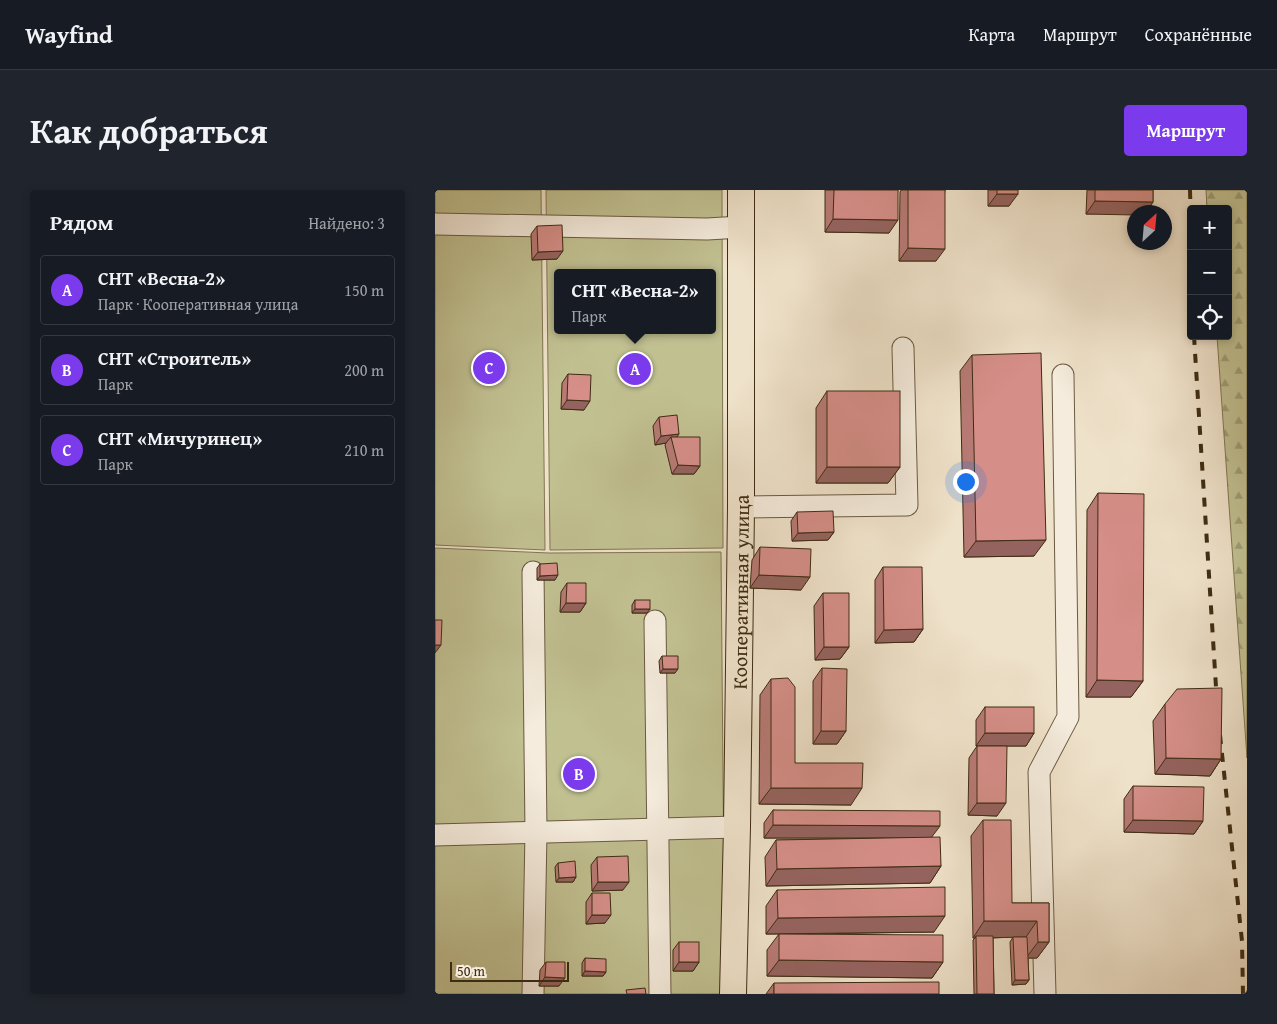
<!DOCTYPE html>
<html lang="ru">
<head>
<meta charset="utf-8">
<style>
	:root { --surface:#171b24; --page:#20242c; --text:#f1f3f6; --muted:#9ea1a6; --line:#363941; --accent:#7c3aed }
	body { margin:0; font-family:"Gentium Book Plus",serif; background:var(--page); color:var(--text) }
	.controls { position:absolute; right:15px; top:15px; display:grid; overflow:hidden; border-radius:5px; box-shadow:0 2px 8px #0003 }
	.controls button { width:45px; height:45px; display:grid; place-items:center; padding:0; border:0; border-bottom:1px solid var(--line); background:var(--surface); color:var(--text); font:25px sans-serif }
	.compass { position:absolute; left:692px; top:15px; width:45px; height:45px; border-radius:50%; background:var(--surface); box-shadow:0 2px 8px #0003; rotate:26deg }
	.scale { position:absolute; left:15px; bottom:12px; width:119px; box-sizing:border-box; padding-left:5px; border:2px solid #3f2c13; border-top:0; font-size:14px; line-height:18px; white-space:nowrap; color:#3f2c13; -webkit-text-stroke:4px #f5ecdd; paint-order:stroke }
	.you { position:absolute; left:530px; top:291px; width:18px; height:18px; margin:-12px; border:4px solid #fff; border-radius:50%; background:#1a73e8; box-shadow:0 0 0 8px #1a73e833 }
	.badge { display:grid; place-items:center; width:32px; height:32px; border-radius:50%; background:var(--accent); color:#fff; font-size:16px; font-weight:700 }
	.pin { position:absolute; translate:-50% -50%; border:2px solid #fff; box-shadow:0 1px 5px #0006 }
	.popup { position:absolute; left:119px; top:79px; width:162px; height:65px; box-sizing:border-box; display:grid; place-content:center; border-radius:5px; background:var(--surface); filter:drop-shadow(0 1px 4px #0005); font-size:16px; white-space:nowrap; color:var(--muted) }
	.popup b { font-size:19px; color:var(--text) }
	.popup::after { content:''; position:absolute; left:50%; top:100%; margin-left:-10px; border:10px solid transparent; border-top-color:var(--surface) }
	.list { margin:0; padding:0; list-style:none }
	h2 { display:flex; justify-content:space-between; align-items:center; height:65px; margin:0; padding:0 20px; font-size:21px }
	h2 small { font-size:16px; font-weight:400; color:var(--muted) }
	.list li { display:grid; grid-template-columns:32px 1fr auto; gap:15px; align-items:center; box-sizing:border-box; height:70px; margin:0 10px 10px; padding:0 10px; border:1px solid var(--line); border-radius:5px }
	.list b { display:block; font-size:19px; white-space:nowrap }
	.list p { margin:0; font-size:16px; white-space:nowrap; color:var(--muted) }
	.list em { font-size:16px; font-style:normal; color:var(--muted) }
	.icon { flex:none; width:28px; height:28px; fill:none; stroke:currentColor; stroke-width:2; stroke-linecap:round; stroke-linejoin:round }
	.map { position:relative; flex:none; width:812px; height:804px; overflow:hidden; border-radius:5px }
	header { display:flex; align-items:center; gap:30px; box-sizing:border-box; height:70px; padding:0 25px; background:var(--surface); border-bottom:1px solid var(--line) }
	header strong { font-size:24px }
	nav { display:flex; gap:28px; margin-inline-start:auto; font-size:18px }
	.intro { display:flex; align-items:center; justify-content:space-between; box-sizing:border-box; height:120px; padding:0 30px }
	h1 { margin:0; font-size:35px }
	.button { padding:12px 22px; border-radius:5px; background:var(--accent); color:#fff; font-size:18px; font-weight:700 }
	main { display:flex; gap:30px; padding:0 30px }
	aside { flex:1; background:var(--surface); border-radius:5px; box-shadow:0 2px 8px #0003 }
	.map>svg:first-child { display:block }
	.forest { fill:url(#forest-firs); stroke:#807652 }
	.green { fill:#c1c091; stroke:#807652; fill-rule:evenodd }
	.lines { fill:none; stroke-linecap:round; stroke-linejoin:round }
	.minor-casing { stroke:#6b5a41; stroke-width:23 }
	.major-casing { stroke:#3f2c13; stroke-width:28 }
	.minor { stroke:#f5ecdd; stroke-width:21 }
	.major { stroke:#efe2ca; stroke-width:26 }
	.rail { stroke:#3f2c13; stroke-width:4; stroke-dasharray:9 9; stroke-linecap:butt }
	.wall { fill:#b77a75; stroke:#3f2c13 }
	.shaded-wall { fill:#95635f; stroke:#3f2c13 }
	.building { fill:#d58e88; stroke:#3f2c13 }
	.labels { text-anchor:middle; dominant-baseline:central; stroke-width:4; stroke-linejoin:round; paint-order:stroke }
	.street-label { font-size:20px; fill:#3f2c13; stroke:#f5ecdd }
</style>
</head>
<body>
<header>
<strong>Wayfind</strong>
<nav><a>Карта</a><a>Маршрут</a><a>Сохранённые</a></nav>
</header>
<div class="intro"><h1>Как добраться</h1><a class="button">Маршрут</a></div>
<main>
<aside>
<h2>Рядом<small>Найдено: 3</small></h2>
<ul class="list">
<li><span class="badge">A</span><div><b>СНТ «Весна-2»</b><p>Парк · Кооперативная улица</p></div><em>150 m</em></li>
<li><span class="badge">B</span><div><b>СНТ «Строитель»</b><p>Парк</p></div><em>200 m</em></li>
<li><span class="badge">C</span><div><b>СНТ «Мичуринец»</b><p>Парк</p></div><em>210 m</em></li>
</ul>
</aside>
<div class="map">
<svg width="812" height="804" viewBox="0 0 812 804">
	<defs>
		<pattern id="forest-firs" width="22" height="20" patternUnits="userSpaceOnUse" patternTransform="scale(1.25)"><rect width="22" height="20" fill="#c1c091"/><path d="M5 1l3.5 6h-7zM16 11l3.5 6h-7z" fill="#9e9c75"/></pattern>
	</defs>
	<rect width="100%" height="100%" fill="#efe2ca"/>
	<filter id="stains"><feTurbulence type="fractalNoise" baseFrequency=".004" numOctaves="4"/><feColorMatrix values="0 0 0 0 .2 0 0 0 0 .09 0 0 0 0 .02 0 0 0 .5 -.17"/></filter>
	<radialGradient id="worn" r=".72"><stop offset=".6" stop-color="#630" stop-opacity="0"/><stop offset="1" stop-color="#630" stop-opacity=".3"/></radialGradient>
	<!-- forest -->
	<path class="forest" d="M771,0H812V568L782,146H793V19H772Z"/>
	<!-- green -->
	<g class="green">
		<path d="M0,0H106L110,360L0,355Z"/>
		<path d="M111,0H287L288,358L115,360ZM122,83H278V140H122Z"/>
		<path d="M0,358L114,363L286,362L290,804H0Z"/>
	</g>
	<g class="lines">
		<defs>
			<g id="minor">
				<path d="M0,34L272,39L306,37"/>
				<path d="M306,317L472,315L468,158"/>
				<path d="M220,431L225,804"/>
				<path d="M0,645L302,637"/>
				<path d="M98,804L101,642L98,382"/>
				<path d="M610,804L604,582L633,527L628,185"/>
			</g>
			<g id="major">
				<path id="s1" d="M298,804L302,637L306,317V0"/>
			</g>
		</defs>
		<!-- minor casing -->
		<use href="#minor" class="minor-casing"/>
		<!-- major casing -->
		<use href="#major" class="major-casing"/>
		<!-- minor -->
		<use href="#minor" class="minor"/>
		<!-- major -->
		<use href="#major" class="major"/>
		<!-- rail -->
		<g class="rail">
			<path d="M755,0L756,37"/>
			<path d="M759,146L782,513"/>
			<path d="M785,545L807,751L808,804"/>
		</g>
	</g>
	<!-- wall -->
	<g class="wall">
		<path d="M390,0H463L454,43L390,42Z"/>
		<path d="M466,0H510L501,71H464L465,2Z"/>
		<path d="M553,0H583L574,16H553Z"/>
		<path d="M652,0H718V12L711,22L651,24Z"/>
		<path d="M102,36L122,69L97,70L96,44Z"/>
		<path d="M537,165L599,366L529,367L525,181Z"/>
		<path d="M133,184L149,220L126,219L127,193Z"/>
		<path d="M392,201L465,277L453,293H381V218Z"/>
		<path d="M224,227L242,247L265,276L259,284H237L230,255L231,253L220,255L218,236Z"/>
		<path d="M663,303L708,491L696,507H651L652,320Z"/>
		<path d="M362,322L399,342L393,350L357,351L356,331Z"/>
		<path d="M325,357L366,400L315,398L317,370Z"/>
		<path d="M105,374L120,390H102V378Z"/>
		<path d="M448,377L488,439L479,452L440,453V390Z"/>
		<path d="M132,393L151,413L145,422H125L126,402Z"/>
		<path d="M388,403L414,457L405,469L380,470L379,416Z"/>
		<path d="M200,410L212,423H197V415Z"/>
		<path d="M227,466L240,483H225L224,471Z"/>
		<path d="M387,478L411,541L402,554H378V491Z"/>
		<path d="M336,489L360,573L416,615L324,614L325,505Z"/>
		<path d="M730,514L786,569L775,586L720,584L718,531Z"/>
		<path d="M550,517L599,543L591,556H550L562,626L533,625L534,568L542,556H541V530Z"/>
		<path d="M698,596L768,631L759,644L689,642V609Z"/>
		<path d="M338,620L497,647L506,676L495,693L331,696L330,667L341,650L457,648H329V633Z"/>
		<path d="M548,630L577,713H614V752L602,768H593L594,790L591,794L577,795L575,752L578,747L558,748L559,804H539L538,750L540,748H538L536,646Z"/>
		<path d="M162,667L188,700L157,701L156,675Z"/>
		<path d="M123,673L141,687L138,692H121L120,677Z"/>
		<path d="M342,700L499,742L373,744L508,772L497,788L332,786V760L344,744H331V716Z"/>
		<path d="M157,703L170,733L151,734V712Z"/>
		<path d="M244,752L264,772L258,781H238V760Z"/>
		<path d="M150,768L171,782L168,786H147V773Z"/>
		<path d="M111,772L124,796H104L105,780Z"/>
		<path d="M339,793V804H331Z"/>
	</g>
	<!-- shaded-wall -->
	<g class="shaded-wall">
		<path d="M562,4H583L574,16H553Z"/>
		<path d="M660,11L718,12L711,22H700V25L651,24Z"/>
		<path d="M398,29L463,30L454,43L390,42Z"/>
		<path d="M473,58L510,59L501,71H464Z"/>
		<path d="M128,61L122,69L97,70L103,62Z"/>
		<path d="M132,210L155,211L149,220L126,219Z"/>
		<path d="M244,244L238,253L236,247L231,253L220,255L226,246Z"/>
		<path d="M243,275L265,276L259,284H237Z"/>
		<path d="M392,277H465L453,293H381Z"/>
		<path d="M399,342L393,350L357,351L363,343Z"/>
		<path d="M611,350L599,366L529,367L541,351Z"/>
		<path d="M123,385L120,390H102L105,386Z"/>
		<path d="M324,385L375,387L366,400L315,398Z"/>
		<path d="M131,413H151L145,422H125Z"/>
		<path d="M200,419H215L212,423H197Z"/>
		<path d="M488,439L479,452L440,453L449,440Z"/>
		<path d="M0,455H6L0,463Z"/>
		<path d="M389,457H414L405,469L380,470Z"/>
		<path d="M228,479H243L240,483H225Z"/>
		<path d="M662,490L708,491L696,507H651Z"/>
		<path d="M386,541H411L402,554H378Z"/>
		<path d="M550,543H599L591,556H541Z"/>
		<path d="M731,568L786,569L775,586L720,584Z"/>
		<path d="M336,598H427L416,615L324,614Z"/>
		<path d="M542,613H571L562,626L533,625Z"/>
		<path d="M698,630L768,631L759,644L689,642Z"/>
		<path d="M338,635L505,636L496,648H329Z"/>
		<path d="M506,676L495,693L331,696L342,679Z"/>
		<path d="M141,687L138,692H121L124,688Z"/>
		<path d="M163,692H194L188,700L157,701Z"/>
		<path d="M157,725H176L170,733L151,734Z"/>
		<path d="M510,726L499,742L331,744L343,728Z"/>
		<path d="M549,731H602L591,747L541,748V746L540,748H538Z"/>
		<path d="M603,752H614L602,768H591Z"/>
		<path d="M344,770L508,772L497,788L332,786Z"/>
		<path d="M244,772H264L258,781H238Z"/>
		<path d="M150,781L171,782L168,786H147Z"/>
		<path d="M110,787L130,788L124,796H104Z"/>
		<path d="M580,790H594L591,794L577,795Z"/>
	</g>
	<!-- building -->
	<g class="building">
		<path d="M399,0H463V30L398,29Z"/>
		<path d="M473,0H510V59L473,58Z"/>
		<rect x="562" y="0" width="21" height="4"/>
		<path d="M660,0H718V12L660,11Z"/>
		<path d="M127,35L128,61L103,62L102,36Z"/>
		<path d="M606,163L611,350L541,351L537,165Z"/>
		<path d="M133,184L156,185L155,211L132,210Z"/>
		<rect x="392" y="201" width="73" height="76"/>
		<path d="M242,225L244,244L226,246L224,227Z"/>
		<path d="M236,247H265V276L243,275Z"/>
		<path d="M663,303L709,304L708,491L662,490Z"/>
		<path d="M398,321L399,342L363,343L362,322Z"/>
		<path d="M325,357L376,359L375,387L324,385Z"/>
		<path d="M122,373L123,385L105,386V374Z"/>
		<path d="M448,377H487L488,439L449,440Z"/>
		<path d="M132,393H151V413H131Z"/>
		<path d="M388,403H414V457H389Z"/>
		<rect x="200" y="410" width="15" height="9"/>
		<path d="M0,430H7L6,455H0Z"/>
		<path d="M227,466H243V479H228Z"/>
		<path d="M387,478L412,479L411,541H386Z"/>
		<path d="M353,488L360,497V573H428L427,598H336V489Z"/>
		<path d="M787,498L786,569L731,568L730,514L742,499Z"/>
		<rect x="550" y="517" width="49" height="26"/>
		<path d="M542,556H572L571,613H542Z"/>
		<path d="M698,596L769,597L768,631L698,630Z"/>
		<path d="M338,620L505,621V636L338,635Z"/>
		<path d="M548,630H576L577,713H614V752H603L602,731H549Z"/>
		<path d="M505,647L506,676L342,679L341,650Z"/>
		<path d="M193,666L194,692H163L162,667Z"/>
		<path d="M140,671L141,687L124,688L123,673Z"/>
		<path d="M510,697V726L343,728L342,700Z"/>
		<path d="M157,703H175L176,725H157Z"/>
		<path d="M344,744L508,745V772L344,770Z"/>
		<path d="M541,746H558L559,804H542Z"/>
		<path d="M578,747H592L594,790H580Z"/>
		<rect x="244" y="752" width="20" height="20"/>
		<path d="M150,768L171,769V782L150,781Z"/>
		<path d="M111,772H130V788L110,787Z"/>
		<path d="M504,792V804H339V793Z"/>
		<path d="M210,798L211,804H192L191,800Z"/>
	</g>
	<g class="labels">
		<!-- street labels -->
		<g class="street-label">
			<text stroke="none"><textPath href="#s1" startOffset="402">Кооперативная улица</textPath></text>
		</g>
	</g>
	<rect width="100%" height="100%" filter="url(#stains)"/>
	<rect width="100%" height="100%" fill="url(#worn)"/>
</svg>
<div class="controls">
<button>+</button>
<button>−</button>
<button><svg class="icon" aria-label="locate" viewBox="0 0 24 24"><circle cx="12" cy="12" r="6"/><path d="M12 2v4M12 18v4M2 12h4M18 12h4"/></svg></button>
</div>
<svg class="compass" viewBox="-18 -18 36 36"><path d="M0-13l5 13h-10z" fill="#e53935"/><path d="M0 13l5-13h-10z" fill="#9ea1a6"/></svg>
<div class="scale">50 m</div>
<div class="you"></div>
<div class="pin badge" style="left:200px;top:179px">A</div>
<div class="popup"><b>СНТ «Весна-2»</b>Парк</div>
<div class="pin badge" style="left:144px;top:584px">B</div>
<div class="pin badge" style="left:54px;top:178px">C</div>
</div>
</main>
</body>
</html>
